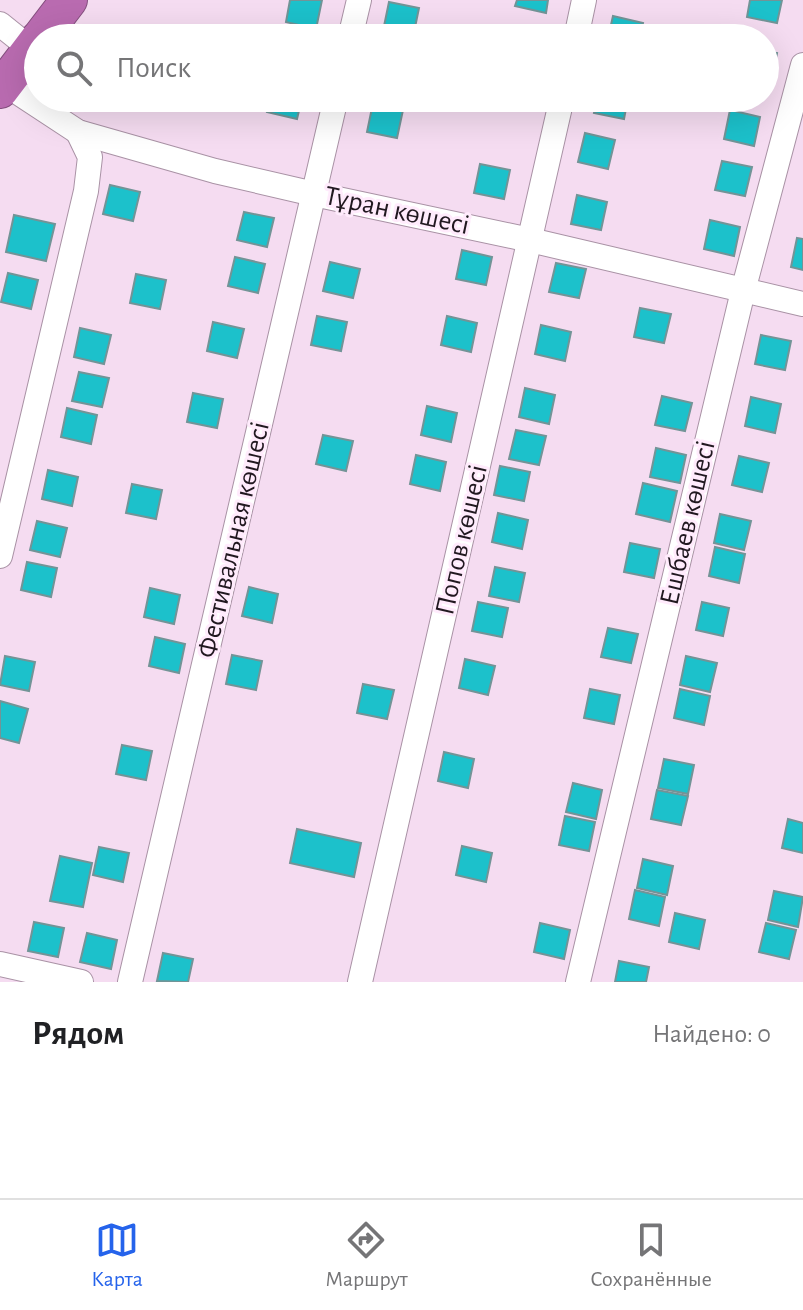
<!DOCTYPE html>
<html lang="ru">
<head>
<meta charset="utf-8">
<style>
	:root { --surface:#fff; --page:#f2f2f2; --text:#202124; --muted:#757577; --line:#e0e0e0; --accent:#2563eb }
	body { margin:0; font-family:"Alegreya Sans",sans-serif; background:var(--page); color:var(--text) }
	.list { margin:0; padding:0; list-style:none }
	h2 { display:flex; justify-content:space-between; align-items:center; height:104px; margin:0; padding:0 32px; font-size:34px }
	h2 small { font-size:26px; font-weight:400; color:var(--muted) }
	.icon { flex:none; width:44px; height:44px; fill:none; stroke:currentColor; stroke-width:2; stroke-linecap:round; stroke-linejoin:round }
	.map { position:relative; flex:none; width:803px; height:982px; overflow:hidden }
	.search { position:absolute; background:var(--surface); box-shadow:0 8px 32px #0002; left:24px; right:24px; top:24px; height:88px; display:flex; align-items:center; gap:20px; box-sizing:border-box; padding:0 28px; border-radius:44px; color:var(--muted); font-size:30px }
	.sheet { height:216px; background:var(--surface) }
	nav { display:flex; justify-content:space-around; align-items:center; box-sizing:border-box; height:112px; border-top:2px solid var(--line); background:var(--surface); font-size:22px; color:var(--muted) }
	nav a { display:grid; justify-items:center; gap:4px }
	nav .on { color:var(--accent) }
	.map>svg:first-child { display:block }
	.building { fill:#1cc1cb; stroke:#729497; stroke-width:2 }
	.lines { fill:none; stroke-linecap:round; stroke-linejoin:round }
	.minor-casing { stroke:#a992a5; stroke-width:26 }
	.highway-casing { stroke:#844e7e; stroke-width:38 }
	.minor { stroke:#fff; stroke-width:24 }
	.highway { stroke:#b96bb0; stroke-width:36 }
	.labels { text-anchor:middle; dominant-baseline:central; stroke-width:6; stroke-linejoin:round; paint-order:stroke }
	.street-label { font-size:28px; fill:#211820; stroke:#ffebfc }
</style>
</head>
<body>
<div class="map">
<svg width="803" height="982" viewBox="0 0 803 982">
	<rect width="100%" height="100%" fill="#f5dcf1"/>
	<!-- building -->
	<g class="building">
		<path d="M290,0H322L316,29L286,22Z"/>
		<path d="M517,0H548L546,13L515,6Z"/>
		<path d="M750,0H782L777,23L747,17Z"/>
		<path d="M389,2L419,8L413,37L383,31Z"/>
		<path d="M613,16L643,23L640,38H608Z"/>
		<path d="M765,51L777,53L771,82L765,81Z"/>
		<path d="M270,98H302L297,119L267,112Z"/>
		<path d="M597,98H628L624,119L594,113Z"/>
		<path d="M373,103L403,110L397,138L367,132Z"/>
		<path d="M730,110L760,117L754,146L724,139Z"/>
		<path d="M585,133L615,140L608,169L578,162Z"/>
		<path d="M722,161L752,167L745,196L715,190Z"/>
		<path d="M480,164L510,170L504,199L474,193Z"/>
		<path d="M110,185L140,192L133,221L103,214Z"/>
		<path d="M577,195L607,202L601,230L571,224Z"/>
		<path d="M244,212L274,218L267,247L237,240Z"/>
		<path d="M14,215L55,224L46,261L6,252Z"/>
		<path d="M710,220L740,227L734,256L704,249Z"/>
		<path d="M797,238L803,239V270L791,267Z"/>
		<path d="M462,250L492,257L486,285L456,279Z"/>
		<path d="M235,257L265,264L258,293L228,286Z"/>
		<path d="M330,262L360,269L353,298L323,291Z"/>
		<path d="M556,263L586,269L579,298L549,292Z"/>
		<path d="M8,273L38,280L31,309L1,302Z"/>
		<path d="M136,274L166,280L160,309L130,303Z"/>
		<path d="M640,308L671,314L664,343L634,337Z"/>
		<path d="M317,316L347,322L341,351L311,345Z"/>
		<path d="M447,316L477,323L471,352L441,345Z"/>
		<path d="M213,322L244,329L237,358L207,351Z"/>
		<path d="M541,325L571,332L565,361L535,354Z"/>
		<path d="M80,328L111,335L104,364L74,357Z"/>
		<path d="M761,335L791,341L785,370L755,364Z"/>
		<path d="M79,372L109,378L102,407L72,401Z"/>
		<path d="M525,388L555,395L549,424L519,417Z"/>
		<path d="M193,393L223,399L217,428L187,422Z"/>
		<path d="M662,396L692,403L685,431L655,425Z"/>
		<path d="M751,397L781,404L775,433L745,426Z"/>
		<path d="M427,406L457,413L451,442L421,435Z"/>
		<path d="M67,408L97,415L91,444L61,437Z"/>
		<path d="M516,430L546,436L539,465L509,459Z"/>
		<path d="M323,435L353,441L346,471L316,464Z"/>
		<path d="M656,448L686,455L680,483L650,477Z"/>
		<path d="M416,455L446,462L440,491L410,484Z"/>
		<path d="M739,456L769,463L762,492L732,485Z"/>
		<path d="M500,466L530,472L524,501L494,495Z"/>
		<path d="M48,470L78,477L72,506L42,499Z"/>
		<path d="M643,483L677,491L670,522L636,514Z"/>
		<path d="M132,484L162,490L156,519L126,513Z"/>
		<path d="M498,513L528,520L522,549L492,542Z"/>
		<path d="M720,514L751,521L744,550L714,543Z"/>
		<path d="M37,521L67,528L60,557L30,550Z"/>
		<path d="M630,543L660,549L654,578L624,572Z"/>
		<path d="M715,547L745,554L739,583L709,576Z"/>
		<path d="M27,562L57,568L51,597L21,590Z"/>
		<path d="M495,567L525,573L519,602L489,596Z"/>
		<path d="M249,587L278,594L272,623L242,616Z"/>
		<path d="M150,588L180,595L174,624L144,617Z"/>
		<path d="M478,602L508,608L502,637L472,631Z"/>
		<path d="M702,602L729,608L723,636L696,630Z"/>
		<path d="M608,628L638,634L631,663L601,657Z"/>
		<path d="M155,637L185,644L179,673L149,666Z"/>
		<path d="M232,655L262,661L256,690L226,684Z"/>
		<path d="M5,656L35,662L29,691L0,685Z"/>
		<path d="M686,656L717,663L710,692L680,685Z"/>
		<path d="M465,659L495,666L488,695L459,688Z"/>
		<path d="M363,684L394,690L387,719L357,713Z"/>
		<path d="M590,689L620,695L614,724L584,718Z"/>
		<path d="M680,689L710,696L704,725L674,718Z"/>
		<path d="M0,701L28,709L19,743L0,738Z"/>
		<path d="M122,745L152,751L146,780L116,774Z"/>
		<path d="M444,752L474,759L468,788L438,781Z"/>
		<path d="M664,759L694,765L688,794L658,788Z"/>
		<path d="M573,783L602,790L596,819L566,812Z"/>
		<path d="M657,790L688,796L681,825L651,819Z"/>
		<path d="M565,816L595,822L589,851L559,845Z"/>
		<path d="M788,819L803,823V853L782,848Z"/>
		<path d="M297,829L361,843L354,877L290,863Z"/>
		<path d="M462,846L492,853L486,882L456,875Z"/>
		<path d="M99,847L129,853L123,882L93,875Z"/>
		<path d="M60,856L92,863L83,907L50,901Z"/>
		<path d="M643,859L673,866L667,895L637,888Z"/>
		<path d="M635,890L665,897L659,926L629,919Z"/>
		<path d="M774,891L803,897L798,927L768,920Z"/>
		<path d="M675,913L705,920L699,949L669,942Z"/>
		<path d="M34,922L64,928L58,957L28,951Z"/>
		<path d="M540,923L570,930L564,959L534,952Z"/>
		<path d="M766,923L796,930L789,959L759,952Z"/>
		<path d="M87,933L117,940L111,969L80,962Z"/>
		<path d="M163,953L193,959L188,982L157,981Z"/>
		<path d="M619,961L649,967L646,982H615Z"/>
	</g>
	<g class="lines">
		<defs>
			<g id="minor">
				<path d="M0,24L31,49"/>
				<path d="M350,38L359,0"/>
				<path d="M576,38L584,0"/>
				<path d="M5,84L78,132L215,171L314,194L530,240L803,304"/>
				<path d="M0,556L86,191L90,157L78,132"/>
				<path d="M0,964L81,982"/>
				<path d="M130,982L336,98"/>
				<path d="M360,982L562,98"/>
				<path d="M578,982L743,291L803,65"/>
			</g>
			<g id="highway">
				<path d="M40,38L69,0"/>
				<path d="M0,90L38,40"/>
			</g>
		</defs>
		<!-- minor casing -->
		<use href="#minor" class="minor-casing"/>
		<!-- highway casing -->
		<use href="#highway" class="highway-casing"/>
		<!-- minor -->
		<use href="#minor" class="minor"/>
		<!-- highway -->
		<use href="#highway" class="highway"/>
	</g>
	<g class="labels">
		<!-- street labels -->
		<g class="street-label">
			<text transform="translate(397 211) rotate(12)">Тұран көшесі</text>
			<text transform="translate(688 523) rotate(-77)">Ешбаев көшесі</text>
			<text transform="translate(234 540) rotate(-77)">Фестивальная көшесі</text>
			<text transform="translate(462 540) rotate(-77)">Попов көшесі</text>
		</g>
	</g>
</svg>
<div class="search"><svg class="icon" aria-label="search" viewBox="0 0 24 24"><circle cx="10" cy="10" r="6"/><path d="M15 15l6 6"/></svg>Поиск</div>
</div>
<section class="sheet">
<h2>Рядом<small>Найдено: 0</small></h2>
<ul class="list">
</ul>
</section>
<nav>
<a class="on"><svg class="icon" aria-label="map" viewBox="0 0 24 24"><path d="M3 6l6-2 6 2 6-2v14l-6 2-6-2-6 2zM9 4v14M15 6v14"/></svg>Карта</a>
<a><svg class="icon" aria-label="directions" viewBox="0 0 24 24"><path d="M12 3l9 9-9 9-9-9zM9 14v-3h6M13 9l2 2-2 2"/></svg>Маршрут</a>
<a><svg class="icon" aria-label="saved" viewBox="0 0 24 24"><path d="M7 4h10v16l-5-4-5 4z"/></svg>Сохранённые</a>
</nav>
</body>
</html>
